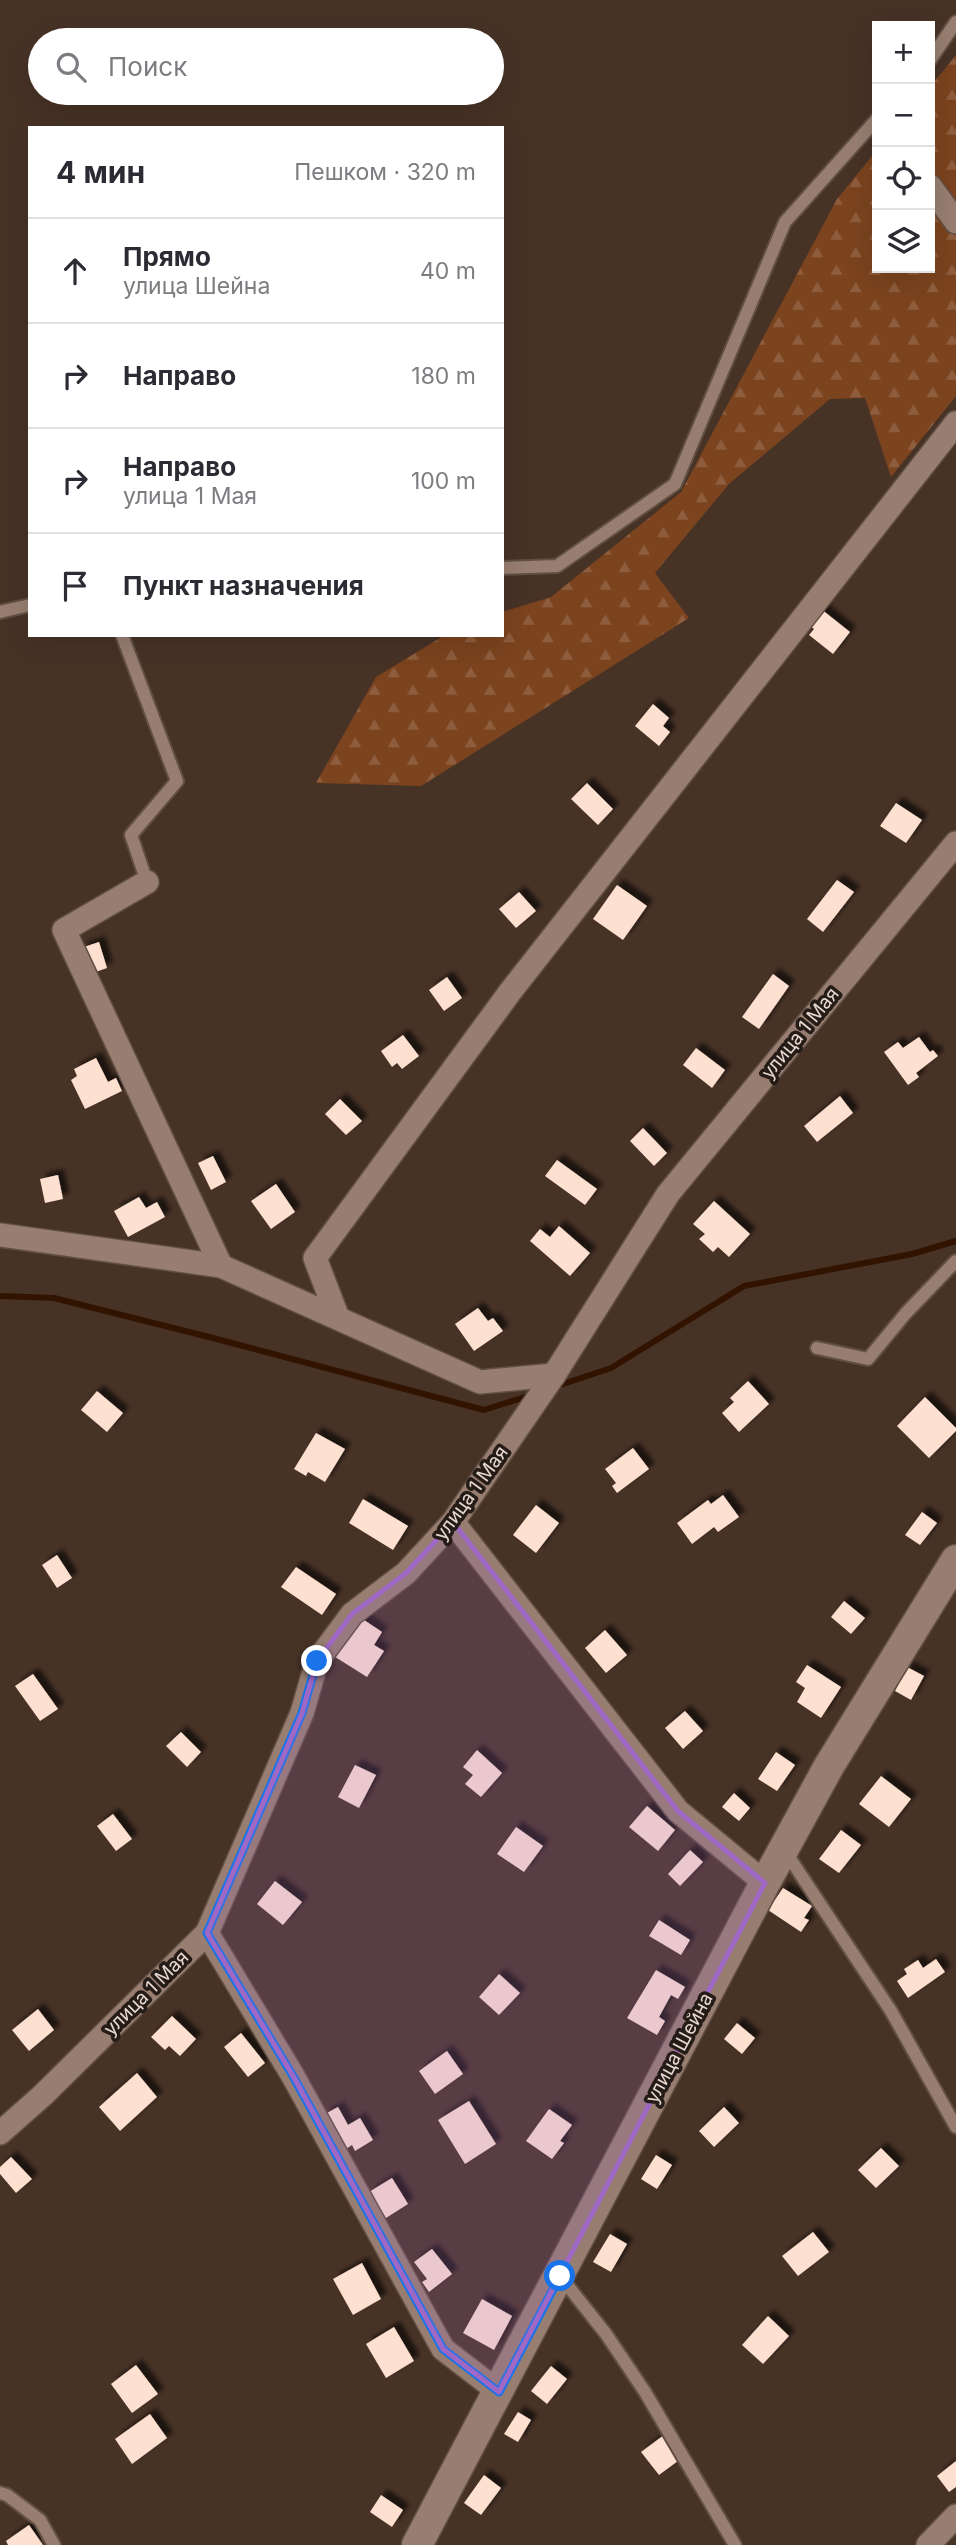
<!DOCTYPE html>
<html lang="ru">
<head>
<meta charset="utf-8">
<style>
	:root { --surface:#fff; --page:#f7f7f7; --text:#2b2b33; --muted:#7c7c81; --line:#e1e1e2 }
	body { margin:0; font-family:Inter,sans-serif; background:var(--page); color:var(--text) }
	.controls { position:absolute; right:21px; top:21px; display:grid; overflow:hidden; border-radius:0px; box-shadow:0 7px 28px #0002 }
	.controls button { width:63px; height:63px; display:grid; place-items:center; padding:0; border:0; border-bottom:2px solid var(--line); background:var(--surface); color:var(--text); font:35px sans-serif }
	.stop { position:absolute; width:21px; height:21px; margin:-16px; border:5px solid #1a73e8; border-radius:50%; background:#fff }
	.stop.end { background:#1a73e8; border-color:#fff; box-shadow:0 2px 7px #0008 }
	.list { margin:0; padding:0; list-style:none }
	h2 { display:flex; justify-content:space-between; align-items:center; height:91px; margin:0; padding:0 28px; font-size:30px }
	h2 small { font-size:23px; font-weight:400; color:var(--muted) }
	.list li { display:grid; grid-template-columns:46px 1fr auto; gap:21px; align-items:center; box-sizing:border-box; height:105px; padding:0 28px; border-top:2px solid var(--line) }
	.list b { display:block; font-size:26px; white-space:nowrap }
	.list p { margin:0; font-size:23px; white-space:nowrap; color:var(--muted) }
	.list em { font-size:23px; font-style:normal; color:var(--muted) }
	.icon { flex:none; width:38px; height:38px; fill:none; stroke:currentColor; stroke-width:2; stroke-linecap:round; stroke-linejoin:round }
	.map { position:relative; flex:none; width:956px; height:2545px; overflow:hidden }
	.search { position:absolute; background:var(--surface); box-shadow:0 7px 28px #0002; left:28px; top:28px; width:476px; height:77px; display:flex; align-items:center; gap:18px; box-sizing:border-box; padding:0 24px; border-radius:38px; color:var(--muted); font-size:26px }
	.panel { position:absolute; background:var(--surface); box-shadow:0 7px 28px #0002; left:28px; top:126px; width:476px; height:511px; border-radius:0px }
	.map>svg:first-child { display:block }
	.forest { fill:url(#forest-firs) }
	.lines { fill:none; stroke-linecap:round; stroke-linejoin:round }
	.stream { stroke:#311300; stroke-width:6 }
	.building { fill:#fde0d0; filter:url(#shadow) }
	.service-casing { stroke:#614f44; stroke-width:16 }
	.minor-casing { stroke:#614f44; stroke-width:26 }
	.tertiary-casing { stroke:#614f44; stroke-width:33 }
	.service { stroke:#977e70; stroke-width:12 }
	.minor { stroke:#977e70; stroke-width:23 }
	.tertiary { stroke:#977e70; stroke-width:30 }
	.route { stroke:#1a73e8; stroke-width:9 }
	.marked { fill:#a068c5; fill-opacity:0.2; stroke:#a068c5; stroke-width:5; stroke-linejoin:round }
	.labels { text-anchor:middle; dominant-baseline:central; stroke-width:7; stroke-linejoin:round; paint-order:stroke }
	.street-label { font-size:19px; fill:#e6d8d0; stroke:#261c17 }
</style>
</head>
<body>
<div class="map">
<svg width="956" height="2545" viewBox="0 0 956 2545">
	<defs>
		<pattern id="forest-firs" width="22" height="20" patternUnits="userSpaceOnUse" patternTransform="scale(1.75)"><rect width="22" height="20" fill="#7b431e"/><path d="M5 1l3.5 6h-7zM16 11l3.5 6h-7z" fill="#8e5d3e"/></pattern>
		<filter id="shadow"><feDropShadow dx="6" dy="-6" stdDeviation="2" flood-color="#0009"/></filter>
	</defs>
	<rect width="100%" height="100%" fill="#473226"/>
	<!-- forest -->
	<path class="forest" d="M956,55V396L891,477L865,398L830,399L729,484L655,573L689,618L421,786L316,783L376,677L445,635H502V612L551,597L681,492L837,199L877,150V268H930V87Z"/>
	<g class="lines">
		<!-- stream -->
		<g class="stream">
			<path d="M0,1296L54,1298L213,1338L484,1410L531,1395"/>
			<path d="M554,1387L611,1368L744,1286L912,1254L956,1241"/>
		</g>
	</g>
	<!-- building -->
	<g class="building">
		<path d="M816,605L850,632L833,654L809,635L814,629L804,621Z"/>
		<path d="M653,704L669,718L663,726L670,732L659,746L635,726Z"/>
		<path d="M587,783L613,809L598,825L571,799Z"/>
		<path d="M896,803L922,820L906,843L880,826Z"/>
		<path d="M837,880L854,892L823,932L807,919Z"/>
		<path d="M617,885L647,906L623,940L593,919Z"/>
		<path d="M519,892L536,911L516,928L499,909Z"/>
		<path d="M99,942L107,968L90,974L81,948Z"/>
		<path d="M773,974L789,986L759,1029L742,1017Z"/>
		<path d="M447,977L462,998L444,1011L429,990Z"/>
		<path d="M403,1035L419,1056L402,1069L397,1063L392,1067L381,1051Z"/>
		<path d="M919,1037L930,1052L933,1050L938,1056L916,1073L919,1077L908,1085L884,1052L898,1042L903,1048Z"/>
		<path d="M696,1048L725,1070L712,1088L683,1065Z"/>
		<path d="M96,1058L108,1082L116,1078L122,1091L85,1109L71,1080L77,1076L74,1069Z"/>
		<path d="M840,1096L853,1113L817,1142L804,1126Z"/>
		<path d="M340,1099L362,1121L346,1135L325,1114Z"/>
		<path d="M643,1128L667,1153L654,1166L630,1141Z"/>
		<path d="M213,1156L226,1182L211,1190L198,1163Z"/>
		<path d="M557,1160L597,1189L585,1205L545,1176Z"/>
		<path d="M58,1175L63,1199L45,1203L40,1179Z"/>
		<path d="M276,1184L295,1212L271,1229L251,1201Z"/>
		<path d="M139,1197L146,1208L157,1202L165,1217L128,1237L114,1211Z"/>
		<path d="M714,1201L750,1234L729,1257L718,1247L713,1252L699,1239L705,1234L693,1224Z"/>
		<path d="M559,1226L590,1253L570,1276L530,1241L540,1229L550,1237Z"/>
		<path d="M478,1308L488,1321L493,1318L503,1331L474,1351L455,1324Z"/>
		<path d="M748,1381L769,1404L739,1432L722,1413L734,1402L730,1398Z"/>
		<path d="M97,1391L123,1413L107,1432L81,1410Z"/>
		<path d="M925,1397L956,1428V1431L929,1458L897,1426Z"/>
		<path d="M316,1433L345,1449L325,1482L308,1472L306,1476L294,1469Z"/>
		<path d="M633,1448L649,1469L617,1493L612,1486L616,1483L605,1469Z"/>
		<path d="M723,1495L739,1517L718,1532L714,1527L692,1544L677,1523L708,1500L711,1504Z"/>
		<path d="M363,1499L408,1526L393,1550L349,1523Z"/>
		<path d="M536,1505L559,1523L536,1553L513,1535Z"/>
		<path d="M922,1512L937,1523L920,1545L905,1535Z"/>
		<path d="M57,1555L72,1578L57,1588L42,1565Z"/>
		<path d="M296,1567L336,1594L322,1615L281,1587Z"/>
		<path d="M844,1601L865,1618L851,1634L831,1617Z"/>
		<path d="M358,1616L382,1632L374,1645L384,1651L367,1677L332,1655Z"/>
		<path d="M605,1630L627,1655L606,1673L585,1648Z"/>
		<path d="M807,1665L841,1687L821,1718L797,1702L805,1688L796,1682Z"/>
		<path d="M907,1667L924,1676L911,1700L895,1691Z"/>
		<path d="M33,1674L58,1709L40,1721L15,1686Z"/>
		<path d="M685,1711L703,1731L683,1749L665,1728Z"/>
		<path d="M181,1732L201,1752L187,1767L166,1746Z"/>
		<path d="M477,1750L502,1773L481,1797L465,1784L473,1775L463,1767Z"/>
		<path d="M776,1752L795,1765L777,1791L758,1779Z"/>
		<path d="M355,1765L376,1775L359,1808L338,1797Z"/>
		<path d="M881,1776L911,1799L889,1827L859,1804Z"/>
		<path d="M734,1793L750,1808L739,1821L722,1807Z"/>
		<path d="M647,1806L675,1830L658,1851L629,1827Z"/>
		<path d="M113,1814L132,1839L116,1851L97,1826Z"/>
		<path d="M516,1827L543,1846L524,1872L497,1854Z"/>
		<path d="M841,1830L861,1845L839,1873L819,1859Z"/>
		<path d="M690,1850L703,1862L680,1886L668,1874Z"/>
		<path d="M275,1881L302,1902L283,1925L257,1904Z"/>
		<path d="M783,1888L812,1906L804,1918L809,1920L801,1932L768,1910Z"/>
		<path d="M659,1920L690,1940L681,1955L649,1936Z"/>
		<path d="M936,1959L945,1972L908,1998L897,1981L907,1974L904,1969L918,1960L923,1968Z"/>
		<path d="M656,1970L685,1987L678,1999L671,1995L659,2017L665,2021L657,2035L627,2018Z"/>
		<path d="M499,1974L520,1993L499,2015L479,1997Z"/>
		<path d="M38,2009L54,2030L29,2051L12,2030Z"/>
		<path d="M172,2016L196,2039L180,2056L169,2046L165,2050L151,2037Z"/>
		<path d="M737,2023L755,2038L742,2054L724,2039Z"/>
		<path d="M241,2033L265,2063L248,2077L224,2047Z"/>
		<path d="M447,2051L463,2074L435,2094L419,2071Z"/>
		<path d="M137,2073L157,2097L120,2131L99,2107Z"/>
		<path d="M469,2101L496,2144L465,2164L438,2120Z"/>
		<path d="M338,2107L348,2125L360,2118L373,2140L355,2151L352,2145L346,2149L325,2114Z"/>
		<path d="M724,2107L739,2123L714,2147L699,2131Z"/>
		<path d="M549,2109L572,2125L560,2141L564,2143L552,2159L526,2141Z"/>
		<path d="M881,2148L899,2166L876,2188L858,2170Z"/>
		<path d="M656,2155L672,2165L657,2189L641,2179Z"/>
		<path d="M11,2157L32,2179L16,2193L0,2174V2167Z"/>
		<path d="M392,2178L408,2204L386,2218L369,2192Z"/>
		<path d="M813,2232L829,2252L798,2276L782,2256Z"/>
		<path d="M610,2234L627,2244L611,2272L593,2262Z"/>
		<path d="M432,2249L452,2274L429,2292L422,2282L427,2279L414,2262Z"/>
		<path d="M362,2263L381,2299L353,2315L333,2279Z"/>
		<path d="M482,2299L512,2316L494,2350L463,2333Z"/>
		<path d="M768,2316L789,2336L763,2364L742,2345Z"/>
		<path d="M394,2327L414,2361L386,2378L366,2344Z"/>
		<path d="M136,2365L158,2394L132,2413L111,2384Z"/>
		<path d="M551,2366L567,2379L547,2404L531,2391Z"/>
		<path d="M518,2412L531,2420L518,2442L504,2434Z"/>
		<path d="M150,2414L167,2438L132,2464L115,2439Z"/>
		<path d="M664,2435L682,2458L659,2475L641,2452Z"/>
		<path d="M956,2461V2487L949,2492L937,2476Z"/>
		<path d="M484,2475L501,2488L481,2515L464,2503Z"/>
		<path d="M381,2495L403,2510L392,2527L370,2512Z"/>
		<path d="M29,2525L43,2545H8L6,2541Z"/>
	</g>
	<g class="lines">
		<defs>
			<g id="service">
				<path d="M930,60L956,22"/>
				<path d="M502,568L557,566L675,484L785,222L877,119"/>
				<path d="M0,612L30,605"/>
				<path d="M122,635L177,781L131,835L147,882"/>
				<path d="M817,1348L868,1359L906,1313L956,1261"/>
				<path d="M785,1851L891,2011L956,2127"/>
				<path d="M560,2276L606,2334L645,2392L735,2545"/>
				<path d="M0,2493L7,2495L40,2520L54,2545"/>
			</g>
			<g id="minor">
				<path d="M930,186L956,222"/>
				<path d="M147,882L64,930L221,1266"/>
				<path d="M0,1235L221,1266L480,1382L554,1375"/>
				<path d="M338,1318L315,1258L510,992L956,423"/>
				<path d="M453,1522L678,1811L765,1883"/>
				<path d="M207,1933L293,2076L443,2349L499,2392"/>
				<path d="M0,2133L43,2095L207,1933L302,1713L317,1661L352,1614L406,1573L453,1522L554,1375L668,1194L956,843"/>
				<path d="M928,2545L956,2516"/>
			</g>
			<path id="tertiary" d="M417,2545L765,1883L829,1766L956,1560"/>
		</defs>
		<!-- service casing -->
		<use href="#service" class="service-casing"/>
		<!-- minor casing -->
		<use href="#minor" class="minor-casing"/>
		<!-- tertiary casing -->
		<use href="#tertiary" class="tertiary-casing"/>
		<!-- service -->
		<use href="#service" class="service"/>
		<!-- minor -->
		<use href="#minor" class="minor"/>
		<!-- tertiary -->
		<use href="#tertiary" class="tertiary"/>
	</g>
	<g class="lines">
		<!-- route -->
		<path class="route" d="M317,1661L302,1713L207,1933L293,2076L443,2349L499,2392L560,2276"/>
	</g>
	<!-- marked area -->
	<path class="marked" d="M453,1522L678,1811L765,1883L499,2392L443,2349L293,2076L207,1933L302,1713L317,1661L352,1614L406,1573Z"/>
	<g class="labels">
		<!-- street labels -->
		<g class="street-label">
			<text transform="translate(800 1033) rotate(-51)">улица 1 Мая</text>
			<text transform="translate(471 1493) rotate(-54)">улица 1 Мая</text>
			<text transform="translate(146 1993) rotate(-45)">улица 1 Мая</text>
			<text transform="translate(679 2048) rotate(-62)">улица Шейна</text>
		</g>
	</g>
</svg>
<div class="controls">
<button>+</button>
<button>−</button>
<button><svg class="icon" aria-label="locate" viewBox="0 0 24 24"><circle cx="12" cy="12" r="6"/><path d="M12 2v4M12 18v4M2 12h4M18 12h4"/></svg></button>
<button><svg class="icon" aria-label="layers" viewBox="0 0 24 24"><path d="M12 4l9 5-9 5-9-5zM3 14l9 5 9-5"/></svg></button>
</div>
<div class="stop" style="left:560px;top:2276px"></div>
<div class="stop end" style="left:317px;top:1661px"></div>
<div class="search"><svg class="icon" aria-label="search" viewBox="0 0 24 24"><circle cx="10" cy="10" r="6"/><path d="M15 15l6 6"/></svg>Поиск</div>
<section class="panel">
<h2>4 мин<small>Пешком · 320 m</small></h2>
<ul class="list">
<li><svg class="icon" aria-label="ahead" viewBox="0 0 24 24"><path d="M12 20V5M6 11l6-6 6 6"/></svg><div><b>Прямо</b><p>улица Шейна</p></div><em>40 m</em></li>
<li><svg class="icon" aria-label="right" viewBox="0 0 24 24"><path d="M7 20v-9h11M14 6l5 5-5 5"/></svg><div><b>Направо</b></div><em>180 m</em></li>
<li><svg class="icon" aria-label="right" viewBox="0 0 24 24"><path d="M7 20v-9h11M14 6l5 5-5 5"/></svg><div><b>Направо</b><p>улица 1 Мая</p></div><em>100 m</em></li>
<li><svg class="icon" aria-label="arrive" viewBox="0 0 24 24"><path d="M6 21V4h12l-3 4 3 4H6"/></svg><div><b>Пункт назначения</b></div></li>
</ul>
</section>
</div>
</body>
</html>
